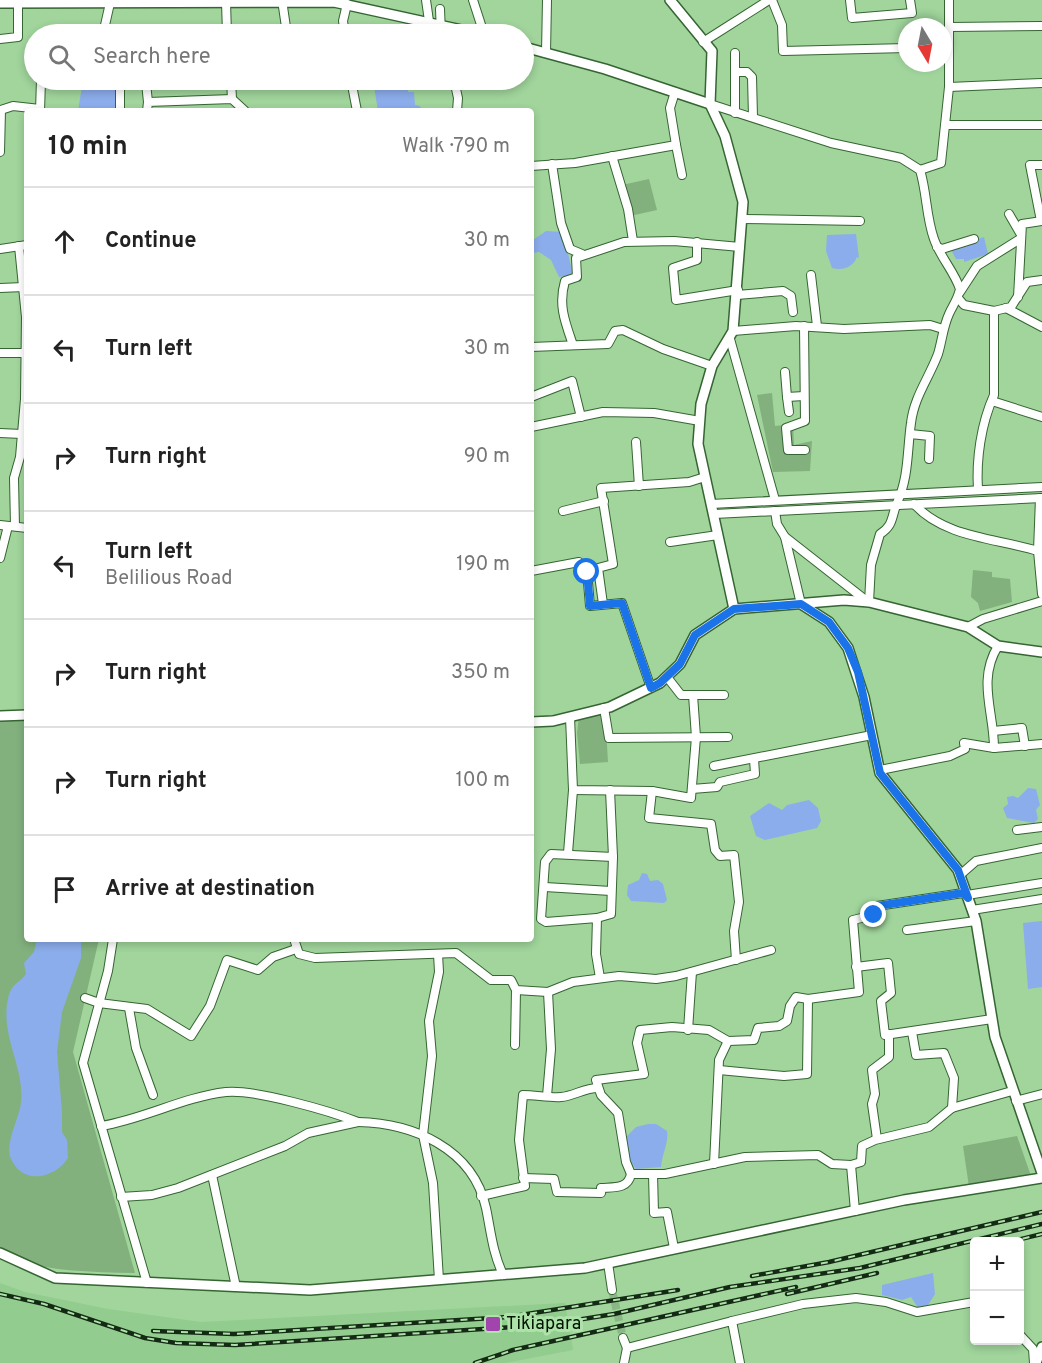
<!DOCTYPE html>
<html lang="en">
<head>
<meta charset="utf-8">
<style>
	:root { --surface:#fff; --page:#f6f6f6; --text:#222; --muted:#767676; --line:#e0e0e0 }
	body { margin:0; font-family:Overpass,sans-serif; background:var(--page); color:var(--text) }
	.controls { position:absolute; right:18px; bottom:18px; display:grid; overflow:hidden; border-radius:6px; box-shadow:0 3px 9px #0003 }
	.controls button { width:54px; height:54px; display:grid; place-items:center; padding:0; border:0; border-bottom:2px solid var(--line); background:var(--surface); color:var(--text); font:30px sans-serif }
	.compass { position:absolute; left:898px; top:18px; width:54px; height:54px; border-radius:50%; background:var(--surface); box-shadow:0 3px 9px #0003; rotate:170deg }
	.stop { position:absolute; width:18px; height:18px; margin:-14px; border:4px solid #1a73e8; border-radius:50%; background:#fff }
	.stop.end { background:#1a73e8; border-color:#fff; box-shadow:0 2px 6px #0008 }
	.list { margin:0; padding:0; list-style:none }
	h2 { display:flex; justify-content:space-between; align-items:center; height:78px; margin:0; padding:0 24px; font-size:26px }
	h2 small { font-size:20px; font-weight:400; color:var(--muted) }
	.list li { display:grid; grid-template-columns:39px 1fr auto; gap:18px; align-items:center; box-sizing:border-box; height:108px; padding:0 24px; border-top:2px solid var(--line) }
	.list b { display:block; font-size:22px; white-space:nowrap }
	.list p { margin:0; font-size:20px; white-space:nowrap; color:var(--muted) }
	.list em { font-size:20px; font-style:normal; color:var(--muted) }
	.icon { flex:none; width:33px; height:33px; fill:none; stroke:currentColor; stroke-width:2; stroke-linecap:round; stroke-linejoin:round }
	.map { position:relative; flex:none; width:1042px; height:1363px; overflow:hidden }
	.search { position:absolute; background:var(--surface); box-shadow:0 3px 9px #0003; left:24px; top:24px; width:510px; height:66px; display:flex; align-items:center; gap:15px; box-sizing:border-box; padding:0 21px; border-radius:33px; color:var(--muted); font-size:22px }
	.panel { position:absolute; background:var(--surface); box-shadow:0 3px 9px #0003; left:24px; top:108px; width:510px; height:834px; border-radius:6px }
	.map>svg:first-child { display:block }
	.built { fill:#92cc8e }
	.green { fill:#82b17e }
	.water { fill:#8cadec }
	.lines { fill:none; stroke-linecap:round; stroke-linejoin:round }
	.minor-tunnel { stroke:#89b885; stroke-width:8; stroke-dasharray:8 4; stroke-linecap:butt }
	.minor-casing { stroke:#356532; stroke-width:10 }
	.major-casing { stroke:#356532; stroke-width:12 }
	.minor { stroke:#fff; stroke-width:8 }
	.major { stroke:#fff; stroke-width:9 }
	.rail-casing { stroke:#142a14; stroke-width:4.5 }
	.rail { stroke:#ade3a9; stroke-width:2; stroke-dasharray:7; stroke-linecap:butt }
	.route { stroke:#1a73e8; stroke-width:8 }
	.poi-dot { fill:#a144ad; stroke:#ade3a9; stroke-width:2 }
	.labels { text-anchor:middle; dominant-baseline:central; stroke-width:6; stroke-linejoin:round; paint-order:stroke }
	.poi-label { font-size:18px; fill:#011201; stroke:#ade3a9; text-anchor:start }
</style>
</head>
<body>
<div class="map">
<svg width="1042" height="1363" viewBox="0 0 1042 1363">
	<rect width="100%" height="100%" fill="#a1d59c"/>
	<!-- built -->
	<path class="built" d="M0,1283L25,1292L108,1309L201,1322L565,1303L573,1350L505,1363H0Z"/>
	<!-- green -->
	<g class="green">
		<path d="M649,179L657,210L630,216L622,185Z"/>
		<path d="M772,393L775,426L793,424L794,445L812,441L810,471L773,472L757,395Z"/>
		<path d="M973,570L992,572V577L1010,579L1012,602L980,611L978,603L971,597Z"/>
		<path d="M605,712L608,762L580,764L577,733L579,716Z"/>
		<path d="M26,717L27,939H99L73,1052L135,1273C92,1272 40,1272 0,1254V719Z"/>
		<path d="M1017,1136L1031,1176L969,1187L963,1146Z"/>
	</g>
	<!-- water -->
	<g class="water">
		<path d="M83,80H119V111H78Z"/>
		<path d="M373,80H411L412,88L408,89V92H414L415,105L420,106L422,111H378Z"/>
		<path d="M546,231L563,232L573,275L559,277L551,260L539,252L533,253V240Z"/>
		<path d="M856,234L859,258L857,257C853,267 843,271 832,268L826,251L827,235Z"/>
		<path d="M984,237L988,254L964,262V259H956L950,248Z"/>
		<path d="M1028,788L1036,789L1040,805L1036,810L1038,819L1034,823L1007,818L1003,808L1008,804L1007,797L1013,796L1018,798Z"/>
		<path d="M809,800L818,808L821,821L817,828L765,840L756,836L750,816L769,803L782,810L787,805Z"/>
		<path d="M642,873L647,874L650,881L658,880L663,884L667,900L664,903L631,901L627,895L628,885L639,880Z"/>
		<path d="M1042,921V987L1028,989L1023,923Z"/>
		<path d="M37,939H81V958L62,1012L57,1052L62,1112V1132L67,1140L68,1158C56,1177 25,1186 12,1161C3,1145 19,1120 21,1103C25,1067 0,1036 8,999C12,982 18,985 26,974L24,963L34,952Z"/>
		<path d="M648,1124H656L667,1131C669,1142 662,1154 661,1167L636,1169L630,1161L625,1138L636,1127Z"/>
		<path d="M933,1273L935,1294L928,1305L918,1308L911,1297L902,1300L882,1295V1285Z"/>
	</g>
	<g class="lines">
		<!-- minor-tunnel -->
		<path class="minor-tunnel" d="M612,1290L623,1338"/>
		<defs>
			<g id="minor">
				<path d="M282,0L287,34"/>
				<path d="M426,0L429,21"/>
				<path d="M473,0L484,34"/>
				<path d="M772,0L782,25L783,51L907,48"/>
				<path d="M850,0L852,18L912,13L910,0"/>
				<path d="M226,2L227,34"/>
				<path d="M440,9L441,34"/>
				<path d="M950,27L1042,26"/>
				<path d="M103,34L110,3"/>
				<path d="M345,34L343,21L347,4"/>
				<path d="M0,39L18,37V3"/>
				<path d="M703,42L769,0"/>
				<path d="M546,53L547,0"/>
				<path d="M735,53V113"/>
				<path d="M735,72H747L752,77L753,117"/>
				<path d="M231,80L232,99"/>
				<path d="M351,80L357,111"/>
				<path d="M454,80L458,98L457,111"/>
				<path d="M120,82L146,83L148,102"/>
				<path d="M949,87L1042,83"/>
				<path d="M710,104L831,143L901,158L920,170C927,193 926,217 934,239C940,257 954,271 960,289C958,299 953,305 949,314C943,327 942,341 938,354C929,378 914,397 911,423C907,451 909,477 897,503C891,517 894,525 880,534L871,565L869,602"/>
				<path d="M40,111L41,80"/>
				<path d="M120,111V80"/>
				<path d="M147,111L148,102L232,99L245,111"/>
				<path d="M946,125H1042"/>
				<path d="M676,145L682,175"/>
				<path d="M0,152L1,110L13,106L40,109"/>
				<path d="M612,156L628,209L633,241"/>
				<path d="M552,164L561,223L570,249L582,254"/>
				<path d="M531,166L575,163L676,145L670,108L675,92"/>
				<path d="M920,170L941,163L949,87V0"/>
				<path d="M1009,214L1020,233"/>
				<path d="M742,219L860,221"/>
				<path d="M1041,221L1030,165H1042"/>
				<path d="M697,242V260L673,268L676,300L738,290"/>
				<path d="M937,247L942,249L974,239"/>
				<path d="M0,249L27,245"/>
				<path d="M811,275L817,326"/>
				<path d="M0,288L24,287"/>
				<path d="M960,292L977,266L1020,239"/>
				<path d="M737,295L783,291L791,296L793,312"/>
				<path d="M1018,297L1022,224L1042,221"/>
				<path d="M958,298L964,305L994,311V395C981,424 976,459 978,490"/>
				<path d="M1006,308L1042,327"/>
				<path d="M994,311L1011,307L1027,282L1042,280"/>
				<path d="M804,326L805,421L786,428L788,450H805"/>
				<path d="M733,331L796,326L844,329L930,325L943,329"/>
				<path d="M730,339L775,500"/>
				<path d="M573,345C565,322 558,305 565,281L577,277L576,258L624,242L674,241L740,247"/>
				<path d="M531,347L608,344L615,331L623,330L663,349L712,366"/>
				<path d="M0,353H24"/>
				<path d="M785,372L787,397"/>
				<path d="M531,397L572,381L581,417"/>
				<path d="M992,401L1042,417"/>
				<path d="M789,412L787,397L804,396"/>
				<path d="M531,427L603,412L654,413L700,421"/>
				<path d="M0,433L22,434"/>
				<path d="M910,434L930,436L929,459"/>
				<path d="M636,442L639,486"/>
				<path d="M1040,498L1038,551L1042,594"/>
				<path d="M711,504L1042,487"/>
				<path d="M914,504C945,538 996,538 1038,551"/>
				<path d="M563,511L604,501"/>
				<path d="M775,511L777,524L785,537L801,604"/>
				<path d="M714,514L1042,498"/>
				<path d="M0,525L27,528"/>
				<path d="M15,526L14,478L20,457L25,399L26,317L19,246"/>
				<path d="M785,537L868,602"/>
				<path d="M670,542L718,535"/>
				<path d="M0,558L8,526"/>
				<path d="M531,571L579,562L587,571L590,606L622,603L651,688"/>
				<path d="M603,604L598,568L613,564L601,488L689,482L705,477"/>
				<path d="M968,627L983,619L1042,601"/>
				<path d="M667,677L681,695H724"/>
				<path d="M604,708L609,738L728,737"/>
				<path d="M570,717L573,790L652,791L649,818L711,824L715,850L720,856L734,855L739,902L734,931L736,960"/>
				<path d="M993,731L1022,728L1025,746"/>
				<path d="M994,748L1042,744"/>
				<path d="M714,766L872,735"/>
				<path d="M880,770L950,756L965,749L964,743L994,748C994,712 977,680 998,646"/>
				<path d="M692,789L717,787L720,782L755,774L754,759"/>
				<path d="M652,791L691,798L696,737L693,695"/>
				<path d="M1017,830L1042,827"/>
				<path d="M568,853L573,790"/>
				<path d="M960,875L976,861L1042,848"/>
				<path d="M545,887L611,891"/>
				<path d="M967,895L1042,883"/>
				<path d="M968,898L963,893L877,906L874,915L853,920L859,992L808,999L796,997L790,1006L787,1021L779,1026L758,1028L754,1040L728,1041L709,1030L672,1027L640,1030L637,1043L644,1074L596,1080L601,1095L618,1113L626,1162L631,1174H665L745,1157L818,1155L832,1164L851,1165L861,1162L862,1146L875,1140L929,1127L952,1108L1012,1091"/>
				<path d="M972,910L1042,899"/>
				<path d="M597,918L611,914L613,857"/>
				<path d="M907,930L976,921"/>
				<path d="M113,939L108,971L83,1063L147,1283"/>
				<path d="M294,939L299,954L315,958L456,953L491,980H511L516,990L548,992L573,982L619,976L656,979L676,976L771,950"/>
				<path d="M438,954L439,972L429,1021L432,1056L423,1135L433,1183L439,1280"/>
				<path d="M856,967L888,963L891,993L881,1001L885,1035L992,1019"/>
				<path d="M600,978L596,954L597,918L546,922L541,919L545,862L551,854L613,857L610,790"/>
				<path d="M85,998L99,1003L147,1009L191,1036L210,1006L227,960L258,970L273,957L296,949"/>
				<path d="M129,1008L136,1048L153,1095"/>
				<path d="M688,1030L692,972"/>
				<path d="M912,1032L916,1055L944,1053L954,1078L952,1108"/>
				<path d="M515,1045L516,990"/>
				<path d="M719,1070L784,1076L807,1074L808,999"/>
				<path d="M547,1096L551,1049L548,992"/>
				<path d="M1016,1101L1042,1094"/>
				<path d="M358,1122C412,1123 473,1148 486,1208C491,1232 492,1250 503,1275"/>
				<path d="M101,1126C144,1119 183,1097 226,1092C254,1089 330,1111 358,1122L308,1133L285,1146L178,1188L152,1195L121,1197"/>
				<path d="M877,1139L872,1104L875,1094L872,1070L889,1057V1034"/>
				<path d="M714,1164L719,1060L728,1041"/>
				<path d="M851,1165L855,1211"/>
				<path d="M653,1174L654,1213L667,1212L674,1248"/>
				<path d="M212,1175L236,1287"/>
				<path d="M523,1178L554,1179L557,1192L601,1193V1188C615,1187 628,1189 631,1174"/>
				<path d="M481,1196L525,1186L519,1140L523,1095C535,1095 551,1098 561,1097C574,1096 584,1088 598,1088"/>
				<path d="M608,1263L612,1290"/>
				<path d="M732,1321L803,1304L856,1298L886,1302L917,1312L974,1302"/>
				<path d="M1020,1335L1033,1349L1034,1363"/>
				<path d="M623,1338L627,1348L732,1321L740,1363"/>
				<path d="M624,1363L627,1348"/>
			</g>
			<g id="major">
				<path d="M670,0L712,51L710,104L725,136L743,202L733,331L712,366L701,404L698,444L734,609"/>
				<path d="M0,3L334,2L480,34"/>
				<path d="M524,47L605,69L710,104"/>
				<path d="M801,604L829,622L848,648L864,697L880,773L958,870L976,921L995,1037L1042,1173"/>
				<path d="M0,716L27,715"/>
				<path d="M531,722L553,721L610,707L660,683L680,664L695,635L734,609L844,600L869,602L968,627L998,646L1042,652"/>
				<path d="M0,1253L55,1278L310,1290L585,1268L904,1200L1042,1178"/>
				<path d="M1036,1363L1042,1347"/>
			</g>
		</defs>
		<!-- minor casing -->
		<use href="#minor" class="minor-casing"/>
		<!-- major casing -->
		<use href="#major" class="major-casing"/>
		<!-- minor -->
		<use href="#minor" class="minor"/>
		<!-- major -->
		<use href="#major" class="major"/>
		<defs>
			<g id="rail">
				<path d="M1009,1242L1042,1234"/>
				<path d="M752,1276L829,1262L1042,1212"/>
				<path d="M0,1294L44,1304L145,1338L176,1343L235,1345L546,1325L614,1314L730,1287L860,1268L1042,1224"/>
				<path d="M787,1294L877,1273"/>
				<path d="M153,1331L234,1334L508,1317L678,1290"/>
				<path d="M475,1363L513,1350L796,1287"/>
			</g>
		</defs>
		<!-- rail casing -->
		<use href="#rail" class="rail-casing"/>
		<!-- rail -->
		<use href="#rail" class="rail"/>
	</g>
	<g class="lines">
		<!-- route -->
		<path class="route" d="M587,572L590,606L622,603L651,688L660,683L680,664L695,635L734,609L801,604L829,622L848,648L858,672L880,773L958,870L968,898L963,893L877,906L874,915"/>
	</g>
	<!-- markers -->
	<rect class="poi-dot" x="485" y="1316" width="16" height="16" rx="3"/>
	<g class="labels">
		<!-- poi labels -->
		<g class="poi-label">
			<text x="506" y="1324">Tikiapara</text>
		</g>
	</g>
</svg>
<div class="controls">
<button>+</button>
<button>−</button>
</div>
<svg class="compass" viewBox="-18 -18 36 36"><path d="M0-13l5 13h-10z" fill="#e53935"/><path d="M0 13l5-13h-10z" fill="#767676"/></svg>
<div class="stop" style="left:587px;top:572px"></div>
<div class="stop end" style="left:874px;top:915px"></div>
<div class="search"><svg class="icon" aria-label="search" viewBox="0 0 24 24"><circle cx="10" cy="10" r="6"/><path d="M15 15l6 6"/></svg>Search here</div>
<section class="panel">
<h2>10 min<small>Walk · 790 m</small></h2>
<ul class="list">
<li><svg class="icon" aria-label="ahead" viewBox="0 0 24 24"><path d="M12 20V5M6 11l6-6 6 6"/></svg><div><b>Continue</b></div><em>30 m</em></li>
<li><svg class="icon" aria-label="left" viewBox="0 0 24 24"><path d="M17 20v-9H6M10 6l-5 5 5 5"/></svg><div><b>Turn left</b></div><em>30 m</em></li>
<li><svg class="icon" aria-label="right" viewBox="0 0 24 24"><path d="M7 20v-9h11M14 6l5 5-5 5"/></svg><div><b>Turn right</b></div><em>90 m</em></li>
<li><svg class="icon" aria-label="left" viewBox="0 0 24 24"><path d="M17 20v-9H6M10 6l-5 5 5 5"/></svg><div><b>Turn left</b><p>Belilious Road</p></div><em>190 m</em></li>
<li><svg class="icon" aria-label="right" viewBox="0 0 24 24"><path d="M7 20v-9h11M14 6l5 5-5 5"/></svg><div><b>Turn right</b></div><em>350 m</em></li>
<li><svg class="icon" aria-label="right" viewBox="0 0 24 24"><path d="M7 20v-9h11M14 6l5 5-5 5"/></svg><div><b>Turn right</b></div><em>100 m</em></li>
<li><svg class="icon" aria-label="arrive" viewBox="0 0 24 24"><path d="M6 21V4h12l-3 4 3 4H6"/></svg><div><b>Arrive at destination</b></div></li>
</ul>
</section>
</div>
</body>
</html>
